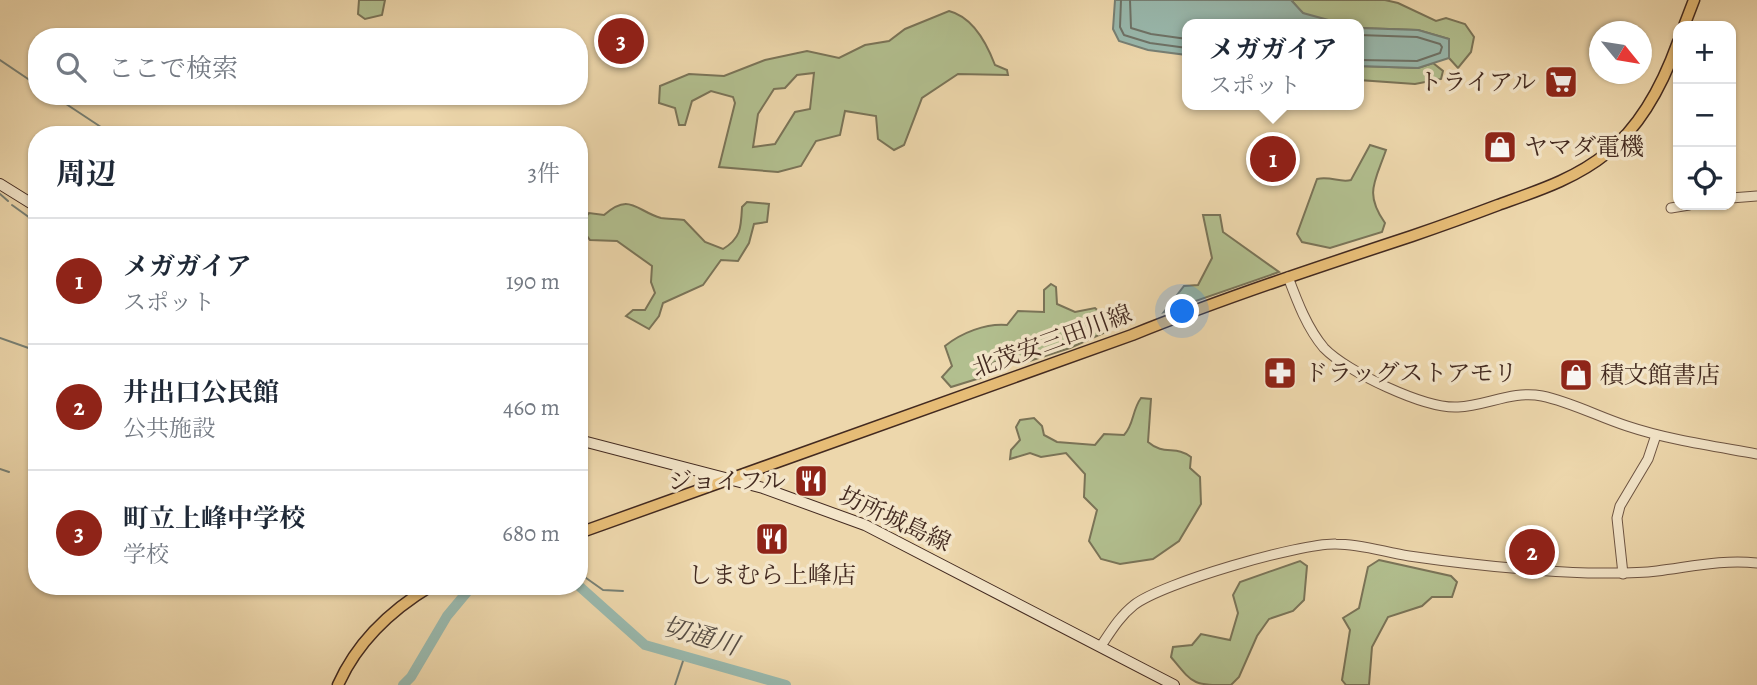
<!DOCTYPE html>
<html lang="ja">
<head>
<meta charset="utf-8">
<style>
	:root { --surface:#fff; --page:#f2f2f3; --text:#1f2937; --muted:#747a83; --line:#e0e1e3; --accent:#8f2418 }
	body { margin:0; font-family:Alegreya,"Noto Serif JP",serif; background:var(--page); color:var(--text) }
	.controls { position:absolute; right:21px; top:21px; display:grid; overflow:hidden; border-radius:14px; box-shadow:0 2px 5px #0004 }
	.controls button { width:63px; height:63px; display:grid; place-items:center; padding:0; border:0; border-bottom:2px solid var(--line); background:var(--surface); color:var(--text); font:35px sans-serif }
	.compass { position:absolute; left:1589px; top:21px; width:63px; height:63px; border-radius:50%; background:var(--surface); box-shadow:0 2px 5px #0004; rotate:120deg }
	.you { position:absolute; left:1183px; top:312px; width:24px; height:24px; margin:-18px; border:5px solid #fff; border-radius:50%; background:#1a73e8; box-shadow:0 0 0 10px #1a73e833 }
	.badge { display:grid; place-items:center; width:46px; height:46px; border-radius:50%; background:var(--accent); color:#fff; font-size:23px; font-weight:700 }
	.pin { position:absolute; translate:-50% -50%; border:4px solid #fff; box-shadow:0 2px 7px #0006 }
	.popup { position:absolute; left:1182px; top:19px; width:182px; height:91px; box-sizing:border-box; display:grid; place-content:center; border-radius:14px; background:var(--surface); filter:drop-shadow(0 2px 5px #0005); font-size:23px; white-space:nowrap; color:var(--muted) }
	.popup b { font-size:26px; color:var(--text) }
	.popup::after { content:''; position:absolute; left:50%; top:100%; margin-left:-14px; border:14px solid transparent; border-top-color:var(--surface) }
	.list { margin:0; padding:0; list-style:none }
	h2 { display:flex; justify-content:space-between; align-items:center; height:91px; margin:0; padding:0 28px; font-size:30px }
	h2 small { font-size:23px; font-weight:400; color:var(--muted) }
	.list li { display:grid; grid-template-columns:46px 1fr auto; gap:21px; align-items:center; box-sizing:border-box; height:126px; padding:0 28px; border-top:2px solid var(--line) }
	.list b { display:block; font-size:26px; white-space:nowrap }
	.list p { margin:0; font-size:23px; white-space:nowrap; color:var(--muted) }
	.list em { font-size:23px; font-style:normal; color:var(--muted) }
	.icon { flex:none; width:38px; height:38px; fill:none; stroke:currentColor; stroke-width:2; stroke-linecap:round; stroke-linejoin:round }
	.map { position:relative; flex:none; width:1757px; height:685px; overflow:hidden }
	.search { position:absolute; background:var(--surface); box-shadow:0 2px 5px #0004; left:28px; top:28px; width:560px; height:77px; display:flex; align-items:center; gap:18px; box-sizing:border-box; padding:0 24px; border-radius:28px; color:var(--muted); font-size:26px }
	.panel { position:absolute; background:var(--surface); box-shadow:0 2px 5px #0004; left:28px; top:126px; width:560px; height:469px; border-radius:28px }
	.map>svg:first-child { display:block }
	.green { fill:#b2bf8f; stroke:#7a7458; stroke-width:2; fill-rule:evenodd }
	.water { fill:#99b9ae; stroke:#778075; stroke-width:2 }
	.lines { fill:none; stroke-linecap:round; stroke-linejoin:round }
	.shore { stroke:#6e7267; stroke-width:2 }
	.stream { stroke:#778075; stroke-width:2 }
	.river { stroke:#99b9ae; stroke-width:10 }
	.tertiary-casing { stroke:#6e5543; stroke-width:11 }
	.secondary-casing { stroke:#432a20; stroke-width:12 }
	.primary-casing { stroke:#432a20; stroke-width:13 }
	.tertiary { stroke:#f3e5c9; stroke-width:9 }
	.secondary { stroke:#f3e5c9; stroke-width:10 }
	.primary { stroke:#e6bc76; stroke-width:10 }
	.labels { text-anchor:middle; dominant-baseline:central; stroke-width:7; stroke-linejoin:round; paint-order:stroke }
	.poi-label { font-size:24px; fill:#432a20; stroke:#f3e5c9; text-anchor:start }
	.street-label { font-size:24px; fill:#432a20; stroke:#f3e5c9 }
	.water-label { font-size:26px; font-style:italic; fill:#584e44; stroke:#f3e5c9 }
</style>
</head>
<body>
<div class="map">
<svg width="1757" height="685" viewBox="0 0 1757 685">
	<rect width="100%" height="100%" fill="#edd7ac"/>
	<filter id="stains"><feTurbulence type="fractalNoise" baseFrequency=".00286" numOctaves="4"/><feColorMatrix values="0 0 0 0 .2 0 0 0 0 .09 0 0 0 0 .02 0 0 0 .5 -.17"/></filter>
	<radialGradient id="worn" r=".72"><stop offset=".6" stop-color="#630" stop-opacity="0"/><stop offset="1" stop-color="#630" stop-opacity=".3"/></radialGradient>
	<!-- green -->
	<g class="green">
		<path d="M359,0H385L382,15L365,19L358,14Z"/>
		<path d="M1291,0H1385L1398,3L1436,21L1446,18L1465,24L1474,37L1471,52L1458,68L1449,58V39L1418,30L1361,28L1359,24C1342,24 1318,22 1303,13C1299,10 1295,4 1291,0Z"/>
		<path d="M949,11C973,17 987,44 995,65L1007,70L1008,75L958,74L922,98L904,145L894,150L878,139L876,116L845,111L840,135L816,141L801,166L778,172L719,167L735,103L733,97L711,91L692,101L685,125H679L675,108L659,103L660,86L689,74L724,76L765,60L807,51L839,58L865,45L889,41L905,29ZM814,73L810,109L795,112L775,144L753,147L758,114L774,89L785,88L797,75Z"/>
		<path d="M1433,63L1443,71L1441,79L1415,84L1359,80V66L1418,68Z"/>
		<path d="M1370,145L1386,150C1375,182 1364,193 1385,223L1382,232L1330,248L1302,242L1297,234L1317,179C1331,176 1340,183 1351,180Z"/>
		<path d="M747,202L769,204L767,222L754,224L749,243L738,261L721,260L703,285L663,303L659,316L649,329L626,316L633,310H645L655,293L651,282L652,266L617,241L590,240L584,232L582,221L589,213L604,215C630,192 636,211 661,218C668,219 677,219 684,220L705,242L723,249C741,238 741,228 742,207Z"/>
		<path d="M1203,215H1220L1223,232L1279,272L1164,312L1184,286L1198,285L1212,258Z"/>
		<path d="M1051,284L1056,287L1057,304L1075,312L1095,308L1117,327L1070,348L1023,363L1015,352L991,364L993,374L951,387L942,377L952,366L945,346C961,333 986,323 1007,325L1018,311L1044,312V290Z"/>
		<path d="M1141,398L1151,399L1148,442C1164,456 1176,445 1191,457L1190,468L1200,477L1201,504L1179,541L1153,559L1120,564L1101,559L1089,541L1097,510L1084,497L1085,474L1066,453L1041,457L1030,453L1010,459L1011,450L1020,440L1016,427L1020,420L1034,418L1042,426L1044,435L1057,442L1095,445L1104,434L1124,435C1134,425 1132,410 1141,398Z"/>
		<path d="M1379,560L1451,576L1457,582L1452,597H1432L1422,606L1388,617L1372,647L1369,685H1346L1342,680L1350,630L1343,618L1359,608L1368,567Z"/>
		<path d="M1300,561L1307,566L1304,600L1293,611L1269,619L1257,636L1239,677L1231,685C1192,685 1194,685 1171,657L1173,647L1192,645L1201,634L1230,640L1238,613L1233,595L1240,582Z"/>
	</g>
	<!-- water -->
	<g class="water">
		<path d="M1115,0H1291L1303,13L1343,24H1187V55L1148,50L1119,41L1113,29Z"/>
		<path d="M1359,28L1418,30L1449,39V58L1418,68L1359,66Z"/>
	</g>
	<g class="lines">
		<!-- shore -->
		<g class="shore">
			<path d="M1121,0L1120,27L1124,35L1150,43L1187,48"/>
			<path d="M1130,0L1131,28L1151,34L1187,39"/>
			<path d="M1359,35L1417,37L1440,44L1442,47L1440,53L1417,61L1359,60"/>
		</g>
		<!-- stream -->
		<g class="stream">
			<path d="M0,60L37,85"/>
			<path d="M54,96L113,135"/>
			<path d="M0,194L8,201"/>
			<path d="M12,205L37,223"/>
			<path d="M0,338L37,351"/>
			<path d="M0,469L9,472"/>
			<path d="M579,573L603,590L623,591"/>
			<path d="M337,586L340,587"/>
			<path d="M675,685L685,655"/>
		</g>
		<!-- river -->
		<g class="river">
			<path d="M579,586L645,645L786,685"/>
			<path d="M403,685L411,677L447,616L472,586"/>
		</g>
		<defs>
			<g id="tertiary">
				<path d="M1731,198L1757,196"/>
				<path d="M1671,208L1689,205"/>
				<path d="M1288,277C1297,301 1307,328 1324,348C1347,372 1425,409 1458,407C1486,406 1513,390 1542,396C1571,402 1599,417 1627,426C1669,440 1713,446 1757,454"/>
				<path d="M1623,574L1617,518L1620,506L1648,459L1656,435"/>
				<path d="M1101,646C1111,631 1120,616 1134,605C1162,583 1300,543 1336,544C1361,544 1384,552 1409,556C1465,564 1531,571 1588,573C1611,573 1634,574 1657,571C1690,567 1723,559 1757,563"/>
			</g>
			<g id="secondary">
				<path d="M0,184L37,207"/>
				<path d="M579,440L763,488L865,525L1174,685"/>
			</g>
			<g id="primary">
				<path d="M1684,26L1694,0"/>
				<path d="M579,533L1132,335C1224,298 1318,267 1412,236C1441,226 1469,216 1498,205C1537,191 1575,179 1607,153C1641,126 1664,81 1678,42"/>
				<path d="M338,685C357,642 391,610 431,586"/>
			</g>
		</defs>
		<!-- tertiary casing -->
		<use href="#tertiary" class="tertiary-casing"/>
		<!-- secondary casing -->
		<use href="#secondary" class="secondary-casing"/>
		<!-- primary casing -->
		<use href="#primary" class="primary-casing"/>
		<!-- tertiary -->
		<use href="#tertiary" class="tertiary"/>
		<!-- secondary -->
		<use href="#secondary" class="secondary"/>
		<!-- primary -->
		<use href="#primary" class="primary"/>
	</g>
	<!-- icons -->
	<defs>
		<symbol id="supermarket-square" viewBox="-11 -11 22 22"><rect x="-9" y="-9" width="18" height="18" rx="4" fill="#8f2418" stroke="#f3e5c9"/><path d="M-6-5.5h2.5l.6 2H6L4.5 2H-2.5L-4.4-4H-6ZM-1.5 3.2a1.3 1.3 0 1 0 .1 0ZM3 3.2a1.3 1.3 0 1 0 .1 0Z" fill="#fff"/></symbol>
		<symbol id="shop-square" viewBox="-11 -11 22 22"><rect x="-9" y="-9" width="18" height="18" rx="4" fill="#8f2418" stroke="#f3e5c9"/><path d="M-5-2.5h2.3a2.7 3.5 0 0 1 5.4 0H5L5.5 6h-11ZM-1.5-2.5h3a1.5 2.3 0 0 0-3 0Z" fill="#fff"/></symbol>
		<symbol id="pharmacy-square" viewBox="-11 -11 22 22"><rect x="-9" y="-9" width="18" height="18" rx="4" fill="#8f2418" stroke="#f3e5c9"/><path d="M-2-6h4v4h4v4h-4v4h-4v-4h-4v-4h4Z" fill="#fff"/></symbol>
		<symbol id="restaurant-square" viewBox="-11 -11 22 22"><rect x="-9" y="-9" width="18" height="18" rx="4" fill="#8f2418" stroke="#f3e5c9"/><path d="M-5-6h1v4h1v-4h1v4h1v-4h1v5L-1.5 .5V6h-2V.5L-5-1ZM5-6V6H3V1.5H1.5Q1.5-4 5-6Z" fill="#fff"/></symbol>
	</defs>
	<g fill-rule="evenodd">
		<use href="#supermarket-square" x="1542" y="63" width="38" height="38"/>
		<use href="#shop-square" x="1481" y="128" width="38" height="38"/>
		<use href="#pharmacy-square" x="1261" y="354" width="38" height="38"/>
		<use href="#shop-square" x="1557" y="356" width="38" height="38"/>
		<use href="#restaurant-square" x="792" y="462" width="38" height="38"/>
		<use href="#restaurant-square" x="753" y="520" width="38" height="38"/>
	</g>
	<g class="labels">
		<!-- poi labels -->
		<g class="poi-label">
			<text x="1536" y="82" text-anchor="end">トライアル</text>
			<text x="1524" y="147">ヤマダ電機</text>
			<text x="1304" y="373">ドラッグストアモリ</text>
			<text x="1600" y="375">積文館書店</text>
			<text x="786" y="481" text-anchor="end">ジョイフル</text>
			<text x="772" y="575" text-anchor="middle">しまむら上峰店</text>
		</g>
		<!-- street labels -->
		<g class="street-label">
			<text transform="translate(1052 341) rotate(-20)">北茂安三田川線</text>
			<text transform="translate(895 519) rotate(25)">坊所城島線</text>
		</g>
		<!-- water labels -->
		<g class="water-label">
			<text transform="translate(700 636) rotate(16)">切通川</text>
		</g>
	</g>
	<rect width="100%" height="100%" filter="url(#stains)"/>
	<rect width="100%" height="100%" fill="url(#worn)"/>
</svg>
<div class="controls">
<button>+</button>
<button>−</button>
<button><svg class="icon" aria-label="locate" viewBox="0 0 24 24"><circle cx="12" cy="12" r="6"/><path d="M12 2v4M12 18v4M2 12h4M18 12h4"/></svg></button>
</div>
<svg class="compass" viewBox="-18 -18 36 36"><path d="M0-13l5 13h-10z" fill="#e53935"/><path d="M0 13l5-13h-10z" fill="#747a83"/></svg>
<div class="you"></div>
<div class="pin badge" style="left:1273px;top:159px">1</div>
<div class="popup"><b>メガガイア</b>スポット</div>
<div class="pin badge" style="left:1532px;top:552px">2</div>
<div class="pin badge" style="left:621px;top:41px">3</div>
<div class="search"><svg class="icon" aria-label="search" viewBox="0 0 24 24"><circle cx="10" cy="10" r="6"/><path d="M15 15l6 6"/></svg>ここで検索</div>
<section class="panel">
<h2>周辺<small>3件</small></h2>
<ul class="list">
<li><span class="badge">1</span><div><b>メガガイア</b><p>スポット</p></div><em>190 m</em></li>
<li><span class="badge">2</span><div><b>井出口公民館</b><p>公共施設</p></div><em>460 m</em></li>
<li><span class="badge">3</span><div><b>町立上峰中学校</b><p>学校</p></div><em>680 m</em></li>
</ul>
</section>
</div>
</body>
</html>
